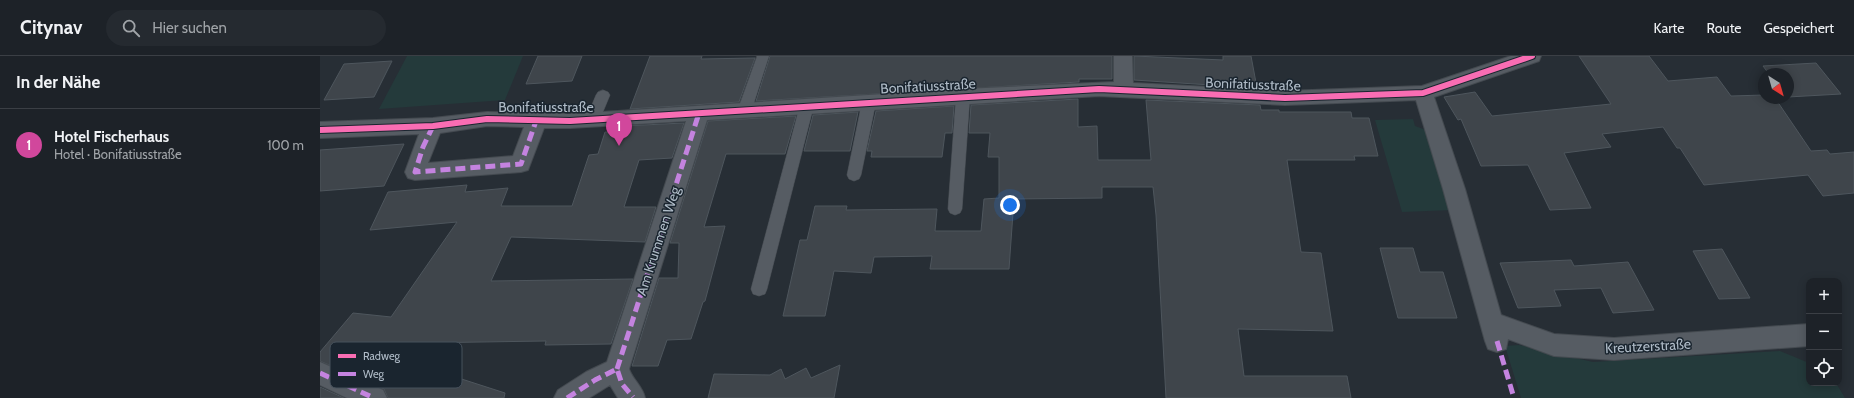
<!DOCTYPE html>
<html lang="de">
<head>
<meta charset="utf-8">
<style>
	:root { --surface:#1d2228; --page:#252a30; --text:#f1f3f6; --muted:#a0a4a8; --line:#3b3f45; --accent:#7f8a94 }
	body { margin:0; font-family:Cabin,sans-serif; background:var(--page); color:var(--text) }
	.controls { position:absolute; right:12px; bottom:12px; display:grid; overflow:hidden; border-radius:8px; box-shadow:0 2px 10px #0003 }
	.controls button { width:36px; height:36px; display:grid; place-items:center; padding:0; border:0; border-bottom:1px solid var(--line); background:var(--surface); color:var(--text); font:20px sans-serif }
	.compass { position:absolute; left:1438px; top:12px; width:36px; height:36px; border-radius:50%; background:var(--surface); box-shadow:0 2px 10px #0003; rotate:143deg }
	.you { position:absolute; left:690px; top:149px; width:14px; height:14px; margin:-10px; border:3px solid #fff; border-radius:50%; background:#1a73e8; box-shadow:0 0 0 6px #1a73e833 }
	.badge { display:grid; place-items:center; width:26px; height:26px; border-radius:50%; background:var(--accent); color:#fff; font-size:13px; font-weight:700 }
	.pin { position:absolute; translate:-50% -33px; filter:drop-shadow(0 1px 2px #0008) }
	.pin::after { content:''; position:absolute; top:21px; width:14px; height:12px; background:inherit; clip-path:polygon(0 0,100% 0,50% 100%) }
	.list { margin:0; padding:0; list-style:none }
	h2 { display:flex; justify-content:space-between; align-items:center; height:52px; margin:0; padding:0 16px; font-size:17px }
	h2 small { font-size:13px; font-weight:400; color:var(--muted) }
	.list li { display:grid; grid-template-columns:26px 1fr auto; gap:12px; align-items:center; box-sizing:border-box; height:72px; padding:0 16px; border-top:1px solid var(--line) }
	.list b { display:block; font-size:15px; white-space:nowrap }
	.list p { margin:0; font-size:13px; white-space:nowrap; color:var(--muted) }
	.list em { font-size:13px; font-style:normal; color:var(--muted) }
	.icon { flex:none; width:22px; height:22px; fill:none; stroke:currentColor; stroke-width:2; stroke-linecap:round; stroke-linejoin:round }
	.map { position:relative; flex:none; width:1534px; height:342px; overflow:hidden }
	header { display:flex; align-items:center; gap:24px; box-sizing:border-box; height:56px; padding:0 20px; background:var(--surface); border-bottom:1px solid var(--line) }
	header strong { font-size:19px }
	nav { display:flex; gap:22px; margin-inline-start:auto; font-size:14px }
	.search { width:280px; height:36px; background:var(--page); display:flex; align-items:center; gap:10px; box-sizing:border-box; padding:0 14px; border-radius:22px; color:var(--muted); font-size:15px }
	main { display:flex }
	aside { flex:1; background:var(--surface) }
	.map>svg:first-child { display:block }
	.green { fill:#243a3b }
	.building { fill:#3f454b; stroke:#4e565d }
	.lines { fill:none; stroke-linecap:round; stroke-linejoin:round }
	.service-casing { stroke:#444a50; stroke-width:1 }
	.minor-casing { stroke:#444a50; stroke-width:2 }
	.service { fill:#565c63; fill-rule:evenodd }
	.minor { fill:#565c63; fill-rule:evenodd }
	.quiet { stroke:#c483df; stroke-width:5; stroke-dasharray:10 5; stroke-linecap:butt }
	.cycleway-casing { stroke:#1a252f; stroke-width:8 }
	.cycleway { stroke:#f96db3; stroke-width:6 }
	.labels { text-anchor:middle; dominant-baseline:central; stroke-width:3; stroke-linejoin:round; paint-order:stroke }
	.street-label { font-size:14px; fill:#afbbc7; stroke:#1a252f }
	.key { fill:#1a252f; stroke:#47525d; stroke-width:1 }
	.key-label { font-size:11px; fill:#afbbc7 }
</style>
</head>
<body>
<header>
<strong>Citynav</strong>
<div class="search"><svg class="icon" aria-label="search" viewBox="0 0 24 24"><circle cx="10" cy="10" r="6"/><path d="M15 15l6 6"/></svg>Hier suchen</div>
<nav><a>Karte</a><a>Route</a><a>Gespeichert</a></nav>
</header>
<main>
<aside>
<h2>In der Nähe<small></small></h2>
<ul class="list">
<li><span class="badge" style="background:#d1479c">1</span><div><b>Hotel Fischerhaus</b><p>Hotel · Bonifatiusstraße</p></div><em>100 m</em></li>
</ul>
</aside>
<div class="map">
<svg width="1534" height="342" viewBox="0 0 1534 342">
	<rect width="100%" height="100%" fill="#272e35"/>
	<!-- green -->
	<g class="green">
		<path d="M87,0H203L185,44L59,53Z"/>
		<path d="M1093,63L1095,70L1106,74L1133,154L1082,156L1055,64Z"/>
		<path d="M1199,289L1273,306L1460,295L1489,307V327H1516L1525,342H1201L1185,290Z"/>
	</g>
	<!-- building -->
	<g class="building">
		<path d="M218,0H262L252,25L206,28Z"/>
		<path d="M330,0H382L381,3L435,2L419,46L310,53Z"/>
		<path d="M450,0H792V23H759V26L436,45Z"/>
		<path d="M814,0L903,4V0H931L937,32L814,24Z"/>
		<path d="M1259,0H1329L1348,25L1397,21L1411,40L1444,39V42H1455L1491,95L1507,94L1510,98L1534,96V137L1503,140L1488,119L1384,129L1360,92H1357L1343,71L1282,78L1291,91L1244,97L1271,152L1230,154L1208,109L1161,110L1141,63L1138,64L1124,41L1155,36L1172,60L1291,48Z"/>
		<path d="M72,5L54,41L4,44L24,8Z"/>
		<path d="M1496,7L1521,38L1468,41V18H1449L1443,10Z"/>
		<path d="M758,43V71L777,70L778,104H831L826,44L940,49L941,54H959V56H1031L1032,62H1049L1058,100H1034L1035,104H967L981,196L1001,197L1013,275L918,273L924,320H1027L1031,342H846L836,159L833,131H782V142L694,143L689,213H610L612,200L554,201L551,217L514,215L505,260H463L480,184H487L495,150H527L526,154L617,153L615,175H661L664,143L679,142V101H668L670,77H649L651,49Z"/>
		<path d="M634,50L632,77H625L622,101H551L552,95H547L556,55Z"/>
		<path d="M538,56L530,95H484L493,59Z"/>
		<path d="M476,60L465,98H406L384,171L405,170L385,245L383,246L371,283L347,284L338,310H312L339,222H358L359,187H350L388,65Z"/>
		<path d="M364,67L352,102L319,104L304,151H336L325,186L191,181L171,225L313,223L291,288L225,289L226,285L33,288L185,337L184,342H68L64,333L0,305V296L33,257L71,261L137,166L50,174L68,136L147,129L145,136L188,132L181,150H252L269,99L278,98L285,76H301L303,70Z"/>
		<path d="M84,88L64,130L0,135V94Z"/>
		<path d="M1060,192H1093L1100,216H1123L1137,262H1078Z"/>
		<path d="M1402,193L1430,242L1399,243L1373,195Z"/>
		<path d="M1251,204L1254,210L1308,206L1334,254L1293,257L1281,232L1234,234L1241,250L1198,252L1180,207Z"/>
		<path d="M520,309L514,342H388L394,318L450,319L461,313L465,323L486,312L491,322Z"/>
		<path d="M0,331L24,342H0Z"/>
	</g>
	<g class="lines">
		<defs>
			<g id="service">
				<path d="M437,0H449L432,53L430,57L425,58L420,57L418,53Z"/>
				<path d="M283,34L288,36L290,39L280,63L278,67L273,68L268,67L266,63L276,39L278,36Z"/>
				<path d="M643,35L648,37L650,40L642,153L640,157L635,159L630,157L628,153L636,40L638,37Z"/>
				<path d="M549,41L554,43L556,46L541,119L539,123L534,125L529,123L527,119L542,46L544,43Z"/>
				<path d="M487,44L492,45L494,49L447,233L445,238L439,240L433,238L431,233L480,49L482,45Z"/>
			</g>
			<g id="minor">
				<path d="M794,0H812L813,27L965,35L1102,30L1191,0H1221L1219,5L1114,41L1145,133L1181,259L1234,278L1294,282L1489,268V290L1294,304L1234,300L1188,283L1186,293L1177,296L1168,293L1165,285L1123,133L1096,44L965,49L779,40L387,64L309,313C313,324 323,331 325,342H298L290,329L269,342H234L238,334L266,316L287,306L366,65L250,72H224L208,114L201,116L95,124L88,122L85,116L99,78L0,82V66L113,62L167,56L250,58L643,33L794,26ZM167,70L204,71L193,100L108,107L120,77Z"/>
				<path d="M0,306L63,334L67,342H27L0,329Z"/>
			</g>
		</defs>
		<!-- service casing -->
		<use href="#service" class="service-casing"/>
		<!-- minor casing -->
		<use href="#minor" class="minor-casing"/>
		<!-- service -->
		<use href="#service" class="service"/>
		<!-- minor -->
		<use href="#minor" class="minor"/>
		<!-- quiet -->
		<g class="quiet">
			<path d="M113,70L103,91L95,116L201,108L216,65"/>
			<path d="M1177,285L1194,342"/>
			<path d="M297,313L379,57"/>
			<path d="M0,317L54,342"/>
			<path d="M247,342L275,324L297,313L302,328L313,341"/>
		</g>
		<defs>
			<path id="cycleway" d="M0,74L113,70L167,63L250,65L779,33L965,42L1103,37L1212,0"/>
		</defs>
		<!-- cycleway casing -->
		<use href="#cycleway" class="cycleway-casing"/>
		<!-- cycleway -->
		<use href="#cycleway" class="cycleway"/>
	</g>
	<g class="labels">
		<!-- street labels -->
		<g class="street-label">
			<text transform="translate(933 28) rotate(2)">Bonifatiusstraße</text>
			<text transform="translate(608 30) rotate(-3)">Bonifatiusstraße</text>
			<text x="226" y="51">Bonifatiusstraße</text>
			<text transform="translate(338 185) rotate(-72)">Am Krummen Weg</text>
			<text transform="translate(1328 290) rotate(-3)">Kreutzerstraße</text>
		</g>
	</g>
	<!-- legend -->
	<rect x="10" y="286" width="132" height="46" rx="6" class="key"/>
	<rect x="18" y="298" width="18" height="4" fill="#f96db3"/>
	<rect x="18" y="316" width="18" height="4" fill="#c483df"/>
	<g class="key-label">
		<text x="43" y="304">Radweg</text>
		<text x="43" y="322">Weg</text>
	</g>
</svg>
<div class="controls">
<button>+</button>
<button>−</button>
<button><svg class="icon" aria-label="locate" viewBox="0 0 24 24"><circle cx="12" cy="12" r="6"/><path d="M12 2v4M12 18v4M2 12h4M18 12h4"/></svg></button>
</div>
<svg class="compass" viewBox="-18 -18 36 36"><path d="M0-13l5 13h-10z" fill="#e53935"/><path d="M0 13l5-13h-10z" fill="#a0a4a8"/></svg>
<div class="you"></div>
<div class="pin badge" style="left:299px;top:90px;background:#d1479c">1</div>
</div>
</main>
</body>
</html>
